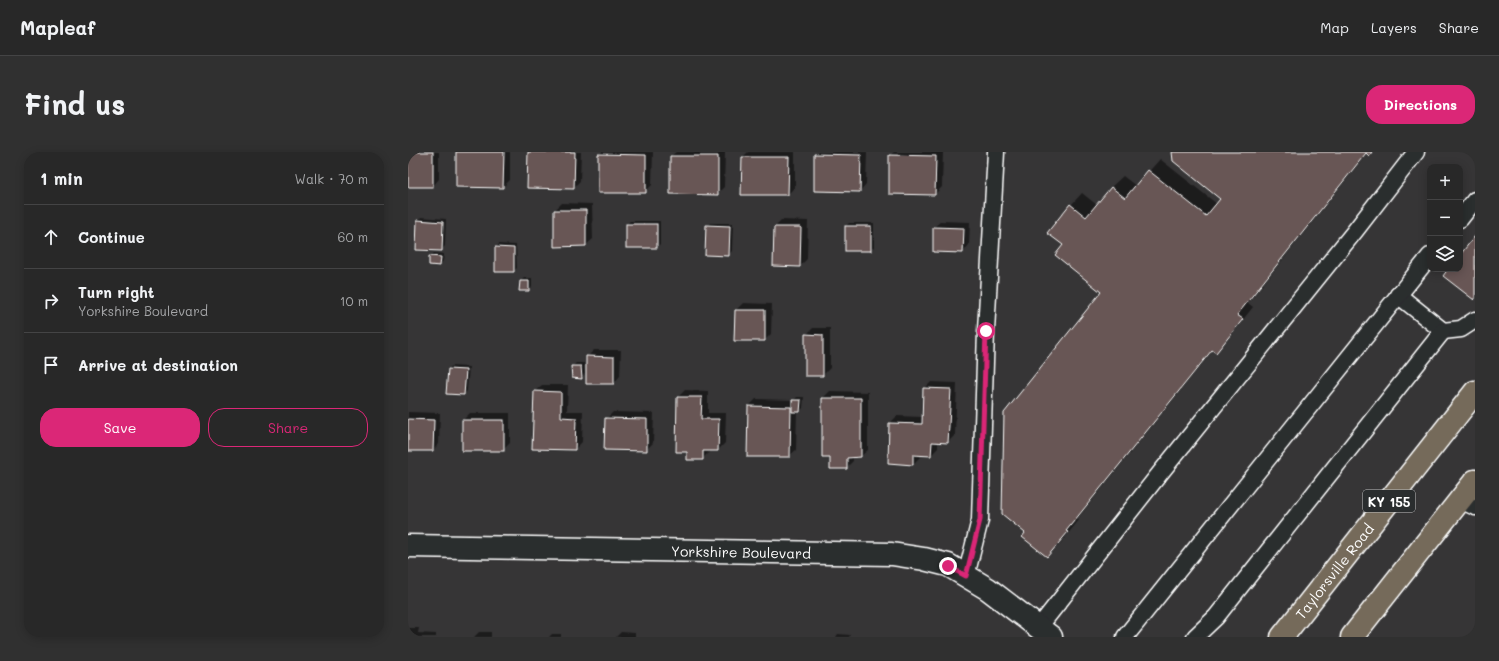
<!DOCTYPE html>
<html lang="en">
<head>
<meta charset="utf-8">
<style>
	:root { --surface:#282828; --page:#303030; --text:#f1f3f6; --muted:#a5a6a8; --line:#444445; --accent:#db2777 }
	body { margin:0; font-family:Mali,sans-serif; background:var(--page); color:var(--text) }
	.controls { position:absolute; right:12px; top:12px; display:grid; overflow:hidden; border-radius:8px; box-shadow:0 2px 10px #0003 }
	.controls button { width:36px; height:36px; display:grid; place-items:center; padding:0; border:0; border-bottom:1px solid var(--line); background:var(--surface); color:var(--text); font:20px sans-serif }
	.stop { position:absolute; width:12px; height:12px; margin:-9px; border:3px solid #db2777; border-radius:50%; background:#fff }
	.stop.end { background:#db2777; border-color:#fff; box-shadow:0 1px 4px #0008 }
	.list { margin:0; padding:0; list-style:none }
	h2 { display:flex; justify-content:space-between; align-items:center; height:52px; margin:0; padding:0 16px; font-size:17px }
	h2 small { font-size:13px; font-weight:400; color:var(--muted) }
	.list li { display:grid; grid-template-columns:26px 1fr auto; gap:12px; align-items:center; box-sizing:border-box; height:64px; padding:0 16px; border-top:1px solid var(--line) }
	.list b { display:block; font-size:15px; white-space:nowrap }
	.list p { margin:0; font-size:13px; white-space:nowrap; color:var(--muted) }
	.list em { font-size:13px; font-style:normal; color:var(--muted) }
	.actions { display:flex; gap:8px; padding:12px 16px }
	.actions a { flex:1; padding:9px 0; border:1px solid var(--accent); border-radius:16px; text-align:center; font-size:14px; color:var(--accent) }
	.actions .main { background:var(--accent); color:#fff }
	.icon { flex:none; width:22px; height:22px; fill:none; stroke:currentColor; stroke-width:2; stroke-linecap:round; stroke-linejoin:round }
	.map { position:relative; flex:none; width:1067px; height:485px; overflow:hidden; border-radius:16px }
	header { display:flex; align-items:center; gap:24px; box-sizing:border-box; height:56px; padding:0 20px; background:var(--surface); border-bottom:1px solid var(--line) }
	header strong { font-size:19px }
	nav { display:flex; gap:22px; margin-inline-start:auto; font-size:14px }
	.intro { display:flex; align-items:center; justify-content:space-between; box-sizing:border-box; height:96px; padding:0 24px }
	h1 { margin:0; font-size:28px }
	.button { padding:10px 18px; border-radius:16px; background:var(--accent); color:#fff; font-size:14px; font-weight:700 }
	main { display:flex; gap:24px; padding:0 24px }
	aside { flex:1; background:var(--surface); border-radius:16px; box-shadow:0 2px 10px #0003 }
	.map>svg:first-child { display:block }
	.shadow { fill:#0007 }
	.building { fill:#685654; stroke:#fff }
	.lines { fill:none; stroke-linecap:round; stroke-linejoin:round }
	.lane-casing { stroke:#fff; stroke-width:19 }
	.street-casing { stroke:#fff; stroke-width:25 }
	.primary-casing { stroke:#fff; stroke-width:25 }
	.lane { stroke:#2a2d2e; stroke-width:16 }
	.street { stroke:#2a2d2e; stroke-width:22 }
	.primary { stroke:#746a5a; stroke-width:22 }
	.route { stroke:#db2777; stroke-width:5 }
	.labels { text-anchor:middle; dominant-baseline:central; stroke-width:3.5; stroke-linejoin:round; paint-order:stroke }
	.shield { fill:#2a2d2e; stroke:#bfc0c0; stroke-width:1 }
	.shield-label { font-size:13px; font-weight:bold; fill:#fff }
	.street-label { font-size:14px; fill:#fff; stroke:#2a2d2e }
</style>
</head>
<body>
<header>
<strong>Mapleaf</strong>
<nav><a>Map</a><a>Layers</a><a>Share</a></nav>
</header>
<div class="intro"><h1>Find us</h1><a class="button">Directions</a></div>
<main>
<aside>
<h2>1 min<small>Walk · 70 m</small></h2>
<ul class="list">
<li><svg class="icon" aria-label="ahead" viewBox="0 0 24 24"><path d="M12 20V5M6 11l6-6 6 6"/></svg><div><b>Continue</b></div><em>60 m</em></li>
<li><svg class="icon" aria-label="right" viewBox="0 0 24 24"><path d="M7 20v-9h11M14 6l5 5-5 5"/></svg><div><b>Turn right</b><p>Yorkshire Boulevard</p></div><em>10 m</em></li>
<li><svg class="icon" aria-label="arrive" viewBox="0 0 24 24"><path d="M6 21V4h12l-3 4 3 4H6"/></svg><div><b>Arrive at destination</b></div></li>
</ul>
<div class="actions"><a class="main">Save</a><a>Share</a></div>
</aside>
<div class="map">
<svg width="1067" height="485" viewBox="0 0 1067 485">
	<rect width="100%" height="100%" fill="#363536"/>
	<filter id="ink" filterUnits="userSpaceOnUse"><feTurbulence type="fractalNoise" baseFrequency=".025" numOctaves="2"/><feDisplacementMap in="SourceGraphic" scale="8" xChannelSelector="R" yChannelSelector="G"/><feConvolveMatrix kernelMatrix="1 2 1 2 8 2 1 2 1" color-interpolation-filters="sRGB"/></filter>
	<g filter="url(#ink)">
		<!-- shadow -->
		<g class="shadow">
			<path d="M0,0H31V27L25,34H0Z"/>
			<path d="M49,0H102V28L95,35Z"/>
			<path d="M121,0H173L172,29L165,36Z"/>
			<path d="M194,0H245L244,33L237,40L191,3Z"/>
			<path d="M268,0H317L316,35L309,42L263,4Z"/>
			<path d="M340,0H387V35L380,42L335,5Z"/>
			<path d="M410,0H459L458,32L452,39L407,2Z"/>
			<path d="M486,0H535L534,35L527,42L482,3Z"/>
			<path d="M765,0H963L959,1L840,151L845,155L819,188L808,200L805,198L669,367L671,368L651,393L639,404L618,381L695,140L657,93L663,53L674,41L689,53L703,35L715,24L728,34L752,7L809,52L813,46Z"/>
			<path d="M154,51L184,52L185,87L178,93L147,58Z"/>
			<path d="M13,65L38,67L37,94L33,98L10,69Z"/>
			<path d="M374,68L400,69L399,107L392,114L366,113L367,75Z"/>
			<path d="M222,69H252V92L249,95H219V72Z"/>
			<path d="M533,69L562,70L561,93L555,100L526,75Z"/>
			<path d="M302,71H325L324,99L320,103L299,74Z"/>
			<path d="M441,71H466V95L462,98L438,74Z"/>
			<path d="M91,92L108,93L109,116L105,119L88,96Z"/>
			<path d="M26,101L36,102L35,109L31,113L22,105Z"/>
			<path d="M116,126H124V135L121,138L113,129Z"/>
			<path d="M335,151L364,152L363,182L357,188L328,158Z"/>
			<path d="M405,176H422V216L415,223H398V183Z"/>
			<path d="M186,198H213L212,224L206,231L179,205Z"/>
			<path d="M168,211H176L177,222L173,226L164,215Z"/>
			<path d="M44,214L61,215L59,239L56,242L40,217Z"/>
			<path d="M523,230L549,231L547,283L540,290L530,289V296L523,303H512V305L505,312L481,311L482,271L489,264L515,265L516,237Z"/>
			<path d="M134,233H160L159,259H175L174,290L167,297L127,239Z"/>
			<path d="M277,238L300,239V261H318L317,291L310,298H301V300L294,307L280,299L270,245Z"/>
			<path d="M422,239L460,240V298L453,304L445,305V309L438,316L415,246Z"/>
			<path d="M389,245H396L395,256L392,259H389L388,298L381,304L341,254L348,247L386,248Z"/>
			<path d="M0,260L32,261L31,292L25,298H0Z"/>
			<path d="M205,260L246,261L245,291L238,298L198,267Z"/>
			<path d="M62,261H102V291L95,298L55,268Z"/>
			<path d="M1,476H11L10,481L28,482V485H0Z"/>
			<path d="M71,480H83V485H58H66Z"/>
			<path d="M213,480L227,481V485H208Z"/>
			<path d="M144,482H153V485H141Z"/>
			<path d="M430,482L442,483L441,485H428Z"/>
		</g>
		<!-- building -->
		<g class="building">
			<rect x="0" y="0" width="25" height="35"/>
			<path d="M48,0H96L95,36L48,35Z"/>
			<path d="M120,0H167L166,37L119,36Z"/>
			<path d="M764,0H964L961,4L958,1L829,163L835,167L808,201L804,198L658,379L660,380L639,405L614,385L617,381L594,362L596,261L693,140L647,103L655,93L639,81L662,52L678,65L703,35L717,46L740,18L798,64L812,47L765,9Z"/>
			<path d="M190,2L238,3V41H190Z"/>
			<path d="M406,2L453,3L452,40L406,39Z"/>
			<path d="M481,3L528,4L527,43L481,42Z"/>
			<path d="M262,4H310V43L262,42Z"/>
			<path d="M334,5H381L380,43H333Z"/>
			<path d="M146,58H178V94L146,95Z"/>
			<path d="M9,68L35,70L34,99L8,98Z"/>
			<rect x="218" y="72" width="31" height="24"/>
			<path d="M298,73L322,74L321,104L297,103Z"/>
			<rect x="437" y="74" width="26" height="25"/>
			<path d="M366,75H393L392,115L365,114Z"/>
			<path d="M525,75L556,76L555,101L525,100Z"/>
			<path d="M1067,84V147L1066,148L1035,124L1040,117H1052V103Z"/>
			<path d="M87,95L106,96V120H87Z"/>
			<path d="M21,104L33,105L32,114L21,113Z"/>
			<path d="M112,129H121V139H111Z"/>
			<path d="M327,158H357V189H326Z"/>
			<path d="M397,182L415,183V224H397Z"/>
			<path d="M178,204L206,205V232H178Z"/>
			<path d="M163,214H173L174,227L164,226Z"/>
			<path d="M40,217L58,218L56,243L38,242Z"/>
			<path d="M515,236L543,237L540,291L524,290L523,304L505,303V313L480,311L481,271L514,272Z"/>
			<path d="M126,239L153,240V265L168,266L167,298L124,297Z"/>
			<path d="M269,245H294L293,267H311L310,299H295V308H279V300H268Z"/>
			<path d="M414,246H453V305L439,306V317H422V306H414Z"/>
			<path d="M384,248H393L392,260H384Z"/>
			<path d="M340,254L383,255L382,305H339Z"/>
			<path d="M197,266L239,267V299L196,298Z"/>
			<path d="M0,267L26,268L25,299H0Z"/>
			<rect x="54" y="268" width="42" height="31"/>
		</g>
		<g class="lines">
			<defs>
				<g id="lane">
					<path d="M1052,67L1067,48"/>
					<path d="M990,143L1035,179L1053,177L1067,168"/>
					<path d="M1052,348L1067,355"/>
					<path d="M558,424L572,368L578,179L588,0"/>
					<path d="M631,475L753,320L947,79L1008,0"/>
					<path d="M717,485L1022,104"/>
					<path d="M787,485L808,465L1035,179"/>
				</g>
				<g id="street">
					<path id="s1" d="M0,394L484,402L516,407L540,413L580,437L643,485"/>
				</g>
				<g id="primary">
					<path id="s2" d="M874,485L1067,240"/>
					<path d="M944,485L1067,329"/>
				</g>
			</defs>
			<!-- lane casing -->
			<use href="#lane" class="lane-casing"/>
			<!-- street casing -->
			<use href="#street" class="street-casing"/>
			<!-- primary casing -->
			<use href="#primary" class="primary-casing"/>
			<!-- lane -->
			<use href="#lane" class="lane"/>
			<!-- street -->
			<use href="#street" class="street"/>
			<!-- primary -->
			<use href="#primary" class="primary"/>
		</g>
	</g>
	<g class="lines" filter="url(#ink)">
		<!-- route -->
		<path class="route" d="M540,414L558,424L572,368L578,179"/>
	</g>
	<g class="labels">
		<!-- shield labels -->
		<rect class="shield" x="955" y="338" width="52" height="22" rx="3"/>
		<g class="shield-label">
			<text x="981" y="349">KY 155</text>
		</g>
		<!-- street labels -->
		<g class="street-label">
			<text stroke="none"><textPath href="#s1" startOffset="333">Yorkshire Boulevard</textPath></text>
			<text stroke="none"><textPath href="#s2" startOffset="84">Taylorsville Road</textPath></text>
		</g>
	</g>
</svg>
<div class="controls">
<button>+</button>
<button>−</button>
<button><svg class="icon" aria-label="layers" viewBox="0 0 24 24"><path d="M12 4l9 5-9 5-9-5zM3 14l9 5 9-5"/></svg></button>
</div>
<div class="stop" style="left:578px;top:179px"></div>
<div class="stop end" style="left:540px;top:414px"></div>
</div>
</main>
</body>
</html>
